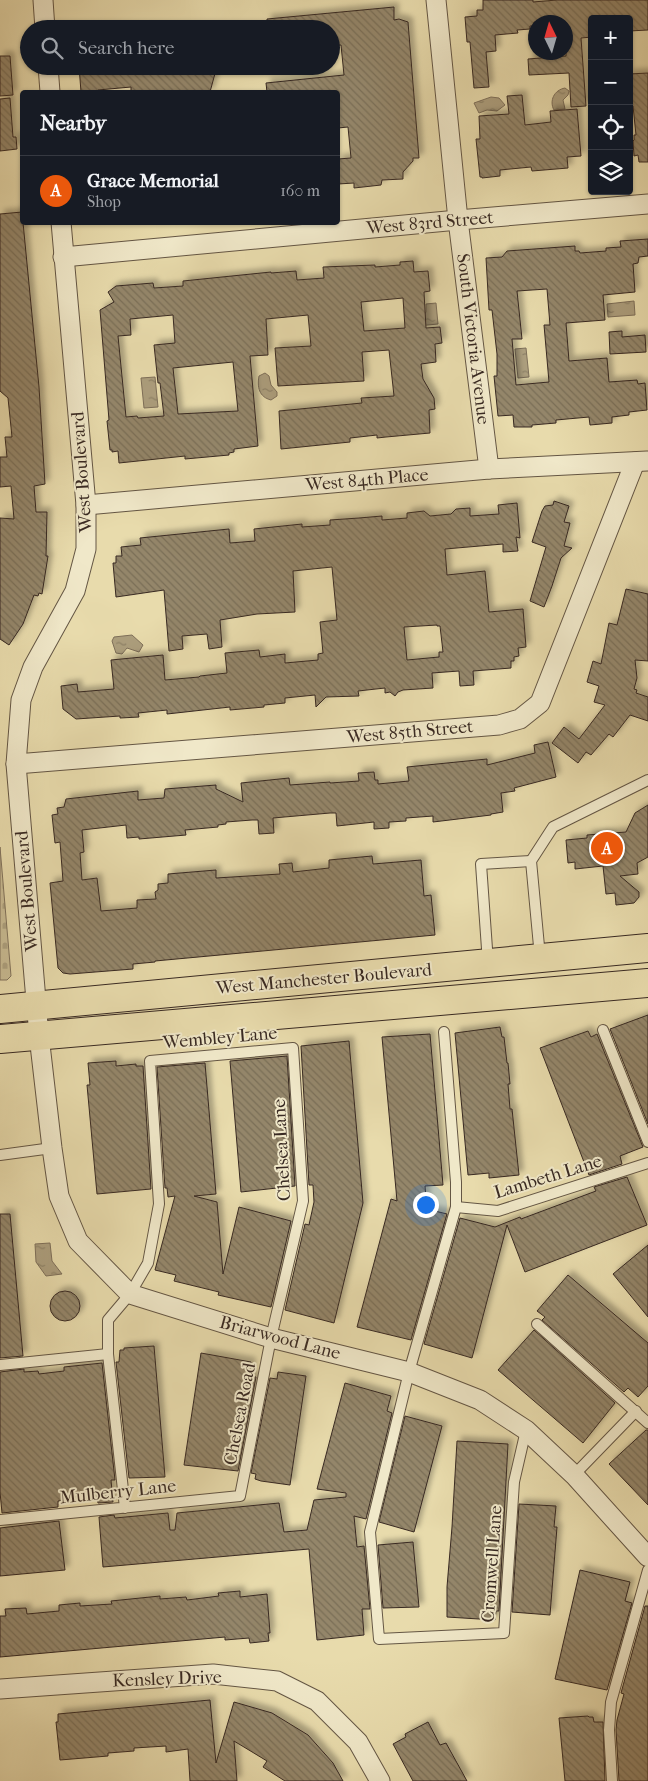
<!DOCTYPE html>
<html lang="en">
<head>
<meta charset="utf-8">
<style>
	:root { --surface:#171b24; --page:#20242c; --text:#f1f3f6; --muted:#9ea1a6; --line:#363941; --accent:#ea580c }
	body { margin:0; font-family:"IM FELL French Canon",serif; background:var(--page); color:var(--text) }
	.controls { position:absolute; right:15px; top:15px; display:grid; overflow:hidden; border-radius:5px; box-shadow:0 1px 4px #0004 }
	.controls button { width:45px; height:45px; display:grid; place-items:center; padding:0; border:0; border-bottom:1px solid var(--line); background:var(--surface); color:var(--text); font:25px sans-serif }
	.compass { position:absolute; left:528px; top:15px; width:45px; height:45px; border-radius:50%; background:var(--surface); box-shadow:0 1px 4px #0004; rotate:355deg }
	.you { position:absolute; left:425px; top:1204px; width:18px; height:18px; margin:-12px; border:4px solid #fff; border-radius:50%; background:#1a73e8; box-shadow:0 0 0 8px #1a73e833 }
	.badge { display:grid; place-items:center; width:32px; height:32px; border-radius:50%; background:var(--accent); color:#fff; font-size:16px; font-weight:700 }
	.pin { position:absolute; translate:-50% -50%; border:2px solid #fff; box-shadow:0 1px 5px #0006 }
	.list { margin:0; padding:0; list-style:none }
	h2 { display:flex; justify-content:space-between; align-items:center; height:65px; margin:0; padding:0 20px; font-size:21px }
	h2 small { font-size:16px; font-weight:400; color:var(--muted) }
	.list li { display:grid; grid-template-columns:32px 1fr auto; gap:15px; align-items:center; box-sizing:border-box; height:70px; padding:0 20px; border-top:1px solid var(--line) }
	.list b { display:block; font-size:19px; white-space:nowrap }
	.list p { margin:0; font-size:16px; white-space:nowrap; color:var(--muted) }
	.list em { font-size:16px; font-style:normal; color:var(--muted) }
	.icon { flex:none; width:28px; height:28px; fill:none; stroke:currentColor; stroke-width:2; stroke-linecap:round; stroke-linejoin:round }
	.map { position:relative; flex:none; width:648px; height:1781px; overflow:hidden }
	.search { position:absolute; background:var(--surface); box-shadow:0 1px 4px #0004; left:20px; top:20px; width:320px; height:55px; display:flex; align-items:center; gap:12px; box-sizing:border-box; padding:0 18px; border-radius:28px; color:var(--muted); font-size:19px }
	.panel { position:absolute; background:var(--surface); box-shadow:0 1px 4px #0004; left:20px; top:90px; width:320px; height:135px; border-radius:5px }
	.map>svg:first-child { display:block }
	.cemetery { fill:url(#cemetery-stones); stroke:#81735c }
	.water { fill:url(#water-ripples); stroke:#7e6f59 }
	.building { fill:url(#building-back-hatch); stroke:#382922; fill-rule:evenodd; filter:url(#shadow) }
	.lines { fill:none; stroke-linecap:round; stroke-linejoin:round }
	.lane-casing { stroke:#645644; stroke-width:12 }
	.street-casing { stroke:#645644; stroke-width:21 }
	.primary-casing { stroke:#382922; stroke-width:30 }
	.lane { stroke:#f0e8c9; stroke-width:10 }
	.street { stroke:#f0e8c9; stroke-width:19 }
	.primary { stroke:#e8dbac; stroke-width:28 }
	.labels { text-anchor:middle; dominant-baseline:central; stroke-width:4; stroke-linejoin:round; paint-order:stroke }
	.street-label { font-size:18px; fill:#382922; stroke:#f0e8c9 }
</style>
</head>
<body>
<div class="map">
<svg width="648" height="1781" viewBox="0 0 648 1781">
	<defs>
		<pattern id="cemetery-stones" width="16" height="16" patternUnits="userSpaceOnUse" patternTransform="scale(1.25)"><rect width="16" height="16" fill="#cabd95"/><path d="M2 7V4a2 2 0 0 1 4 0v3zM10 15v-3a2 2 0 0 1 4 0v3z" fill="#aea280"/></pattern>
		<pattern id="water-ripples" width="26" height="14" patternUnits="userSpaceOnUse" patternTransform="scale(1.25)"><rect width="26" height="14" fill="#ac9e7d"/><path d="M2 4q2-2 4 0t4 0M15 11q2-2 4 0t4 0" fill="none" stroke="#8d8166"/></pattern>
		<pattern id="building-back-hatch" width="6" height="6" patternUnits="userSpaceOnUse" patternTransform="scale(1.25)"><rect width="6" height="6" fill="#94866a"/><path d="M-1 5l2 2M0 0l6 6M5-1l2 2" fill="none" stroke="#7a6e57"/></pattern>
		<filter id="shadow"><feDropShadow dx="4.5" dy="-4.5" stdDeviation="2.5" flood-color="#0004"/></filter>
	</defs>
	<rect width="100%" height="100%" fill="#e8dbac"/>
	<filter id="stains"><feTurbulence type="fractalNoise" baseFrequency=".004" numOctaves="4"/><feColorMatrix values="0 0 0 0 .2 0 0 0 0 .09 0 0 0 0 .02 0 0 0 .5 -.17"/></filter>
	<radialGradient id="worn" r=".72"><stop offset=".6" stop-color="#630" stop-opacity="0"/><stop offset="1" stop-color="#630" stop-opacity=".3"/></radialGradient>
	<!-- cemetery -->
	<path class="cemetery" d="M0,847L11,976L7,980H0Z"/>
	<!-- water -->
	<g class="water">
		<path d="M565,88L569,91L568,95L563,100L565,109L554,110C549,101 554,90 565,88Z"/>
		<path d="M491,97L499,98L505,105L497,111L487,110L479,113L474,103Z"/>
		<path d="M634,301L635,315L608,317L607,304Z"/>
		<path d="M436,303L438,324L417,326L426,312V304Z"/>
		<path d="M526,348L529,377L518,378L515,349Z"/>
		<path d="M265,373L269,376L271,385L277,392V396L271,400C259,397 257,387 259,376Z"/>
		<path d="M155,377L158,407L144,408L141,378Z"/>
		<path d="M132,635L143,645L139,652L127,648L122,654L116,653L112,641L114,637Z"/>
		<path d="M50,1243L52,1261L62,1274L46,1276L36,1262L35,1244Z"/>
	</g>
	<!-- building -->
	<g class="building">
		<path d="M483,0H533V2L557,0H648V30L629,31V19H592V37L581,38L586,106L571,107L569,73L529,75L528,59L566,56V22H534V26H530V29L517,30L518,33L495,35L496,51L486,52L489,87L474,88L470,42H467L465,17L477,16V10H483Z"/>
		<path d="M394,7V20L399,19L408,22L419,158H413V161L403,172V179L382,180L381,185L354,188V183L338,184V159L351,158L348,127L338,128V92H267L266,83L344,75L341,45L331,46V29H267V19Z"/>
		<path d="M0,56H10L13,95L0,96Z"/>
		<path d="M79,66H217L210,92H131V87L98,90L99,92H81Z"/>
		<path d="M648,73V162H639L638,155L634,156L633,141L634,140V135H636L633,106L629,107V74Z"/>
		<path d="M522,95L525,125L551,122L550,111L577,109L581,156L567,157L568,168L532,171L531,167L500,170V176L482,178V177H480L476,139H480L479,116L509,114L507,96Z"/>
		<path d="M10,98L13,137H16L17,149L0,151V99Z"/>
		<path d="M22,212L39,387L45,484L34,486L36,512H47L46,556H48L42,594L39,593L38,596L34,595L23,624L9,645L0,639V518L14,519L11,486L0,487V457H7L5,437H12L8,398L0,391V214Z"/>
		<path d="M648,239V256L639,257L638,263L633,264L635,292L603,295L605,320L566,323L569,361L607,358L609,382L637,380L638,384L645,383L647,410L629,412V415L612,417V423L590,425L589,417L556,420V423L532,425V427H514L513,415L498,416L494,376H497V354L492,310H489L486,258L502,257L507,251L575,246V251H579L580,253L606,251V248L621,247L620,241ZM547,289L550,325H544L549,382L516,385L512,339H522L517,291Z"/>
		<path d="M413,261L414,272L428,271L430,291L424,292L426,328L440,327L442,343L435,344L436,362L421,364L423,379L434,398L435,409L429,410L430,433L386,437L377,438V435L350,438V442L281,449L279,411L362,403L361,398L394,396L389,350L362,352L364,381L278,386L275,348L311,346L308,315L266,319L268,355L250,356L258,446L234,449V452L229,453V455L185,459V456L119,463L118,451L112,452V450H110L107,421L109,420L100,310L114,302L108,292L116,286L153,283L154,288L183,286V281L271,272V273L296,271L297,280L324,278L323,267L375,265V267L400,265V262ZM403,298L405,328L364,331L361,302ZM173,315L175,343L154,345L158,383H160L164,416L138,418L137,416L126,417L118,336L131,335L130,319ZM233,362L238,411L178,414L173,368Z"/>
		<path d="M622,331V337L645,335L646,352L610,354L609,332Z"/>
		<path d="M554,501L569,506L564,522L570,523L564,546L572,548L561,558L552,586L544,607L530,601L546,547L532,542L542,511L545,506L553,505Z"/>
		<path d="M517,503L520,538L516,537L518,551L503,552V544L445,549L447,575L485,571L489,612L523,609L526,647L518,648L519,656L514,657V661H511V668L473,671L474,685L460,686L459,671L432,673L433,688L403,690L398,692L395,696L390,692L385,693V688L358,691L359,696L326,697L316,707L315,695L285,698V703L264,705V707L230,710V707L167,714V710L138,713L139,717L120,718V716L76,719L63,709L61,686L77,684L78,692L114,689L111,660L163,655L165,680L199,677L200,676L227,673L225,653L259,650L260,657L285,654V663L318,660V654L323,653L320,622L337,620L332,567L293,571L295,612L257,614L220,620L222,647L209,649L207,634L182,636L183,649L169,651L164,590L116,597L113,563H116V556H122L121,547L141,545L140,538L229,529L230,543L255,541L254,529L302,524V527L330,525V520L359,518L382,516V520L407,518V513L424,511L430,516L451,514L456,509L470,508V516L499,514L498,505ZM437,625V626H440L443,652H439V657L407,660L404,627Z"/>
		<path d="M626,589L648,594V661L635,660L637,678L634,689L637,690L636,693L648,697V721L630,715L613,737L609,734L591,755L586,752L578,763L552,743L564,727L579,739L605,705L594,702L599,686L587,682L593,661L601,664L609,623L617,625Z"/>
		<path d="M548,742L556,777L514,788L515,791L501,793L503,812L491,814V815L433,822V816L406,818V821L389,822V828L374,829V822L337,826L336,813H330L273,818L274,833L259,834L258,820H252L226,822V824L218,825V827L185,830L186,835L139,839V837L127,838L126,825L82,830L84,852L80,853L82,880L97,878L101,911L137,908V900L156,899L155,892L158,890V884L168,883V874L216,870V878L280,874L279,864L292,863L293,872L329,868V860L372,856L373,864L421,860L424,896L431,895L435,935L155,961V962L133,964V969L70,974L63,973L58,968L50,883L63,881L60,842L55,843L52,815L58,814L57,808L64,807L66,799L138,791V800L164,798L165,789L216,785V789L243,802L241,783L289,778L290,785L330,782V783L359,781L358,773L374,772L375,780H378V784L409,781L407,767L487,759V765L535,753L534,745Z"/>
		<path d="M648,805V857L637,863L638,874L620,876L639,892V897L634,903L616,905L615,893L606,894L603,866L575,869V862L568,863L566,840L587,838V835L626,832L635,813Z"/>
		<path d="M648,1015V1124L610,1029Z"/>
		<path d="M500,1027L502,1037H504L507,1063H508L510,1084H508L510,1109H512L519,1175L489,1178V1173L468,1175L455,1033Z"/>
		<path d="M588,1031L591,1037L597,1034L643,1147L620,1156L622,1164L589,1175L540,1048Z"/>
		<path d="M430,1034L443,1185L425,1186L427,1209L447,1214L411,1340L357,1327L391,1199L397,1201L382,1037Z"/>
		<path d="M349,1041L363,1203L334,1323L285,1310L305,1224L309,1225L314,1202L313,1185H309L301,1046Z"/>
		<path d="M287,1056L295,1186L241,1192L230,1061Z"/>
		<path d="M116,1061V1066L136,1064V1066H143L151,1189L97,1194L87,1085H90L88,1063Z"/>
		<path d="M205,1063L216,1194L194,1196L217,1202L223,1274L239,1207L291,1221L271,1307L218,1295L219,1292L174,1281L176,1275L155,1270L175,1196L168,1197L167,1188H165L157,1067Z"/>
		<path d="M627,1177L647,1225L525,1272L507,1225L472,1358L424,1344L460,1218L495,1227L520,1217L521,1219L596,1191L594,1187Z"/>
		<path d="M0,1214H10L23,1356L0,1358Z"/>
		<path d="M648,1245V1317L613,1274Z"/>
		<path d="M568,1275L648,1343V1386L638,1397L628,1388L624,1392L542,1320L545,1317L537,1311Z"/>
		<circle cx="65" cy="1306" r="15"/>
		<path d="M534,1330L615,1403L583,1443L498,1370Z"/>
		<path d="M154,1346L165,1477L129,1478L116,1362H119L120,1350H124V1348Z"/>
		<path d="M201,1353L251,1362L250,1376L256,1377L238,1471L184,1465Z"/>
		<path d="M102,1363L115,1480H111L113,1502L98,1503L97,1498L58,1501V1507L2,1513L0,1492V1372L24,1369V1372L38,1371L39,1374L64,1371V1367Z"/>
		<path d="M278,1372L306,1376L290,1485L261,1481L255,1479L256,1474L251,1473L270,1378L277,1379Z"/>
		<path d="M345,1383L391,1396L387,1411L392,1413L366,1519L354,1516L357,1547L364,1546L370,1609H362L364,1635L317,1640L309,1549L103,1567L99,1517L114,1515L115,1518L168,1513L170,1530H175L177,1513L279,1503L284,1532L307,1530L314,1500L346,1497V1493L317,1489Z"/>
		<path d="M405,1416L442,1426L414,1532L379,1522Z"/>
		<path d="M646,1430H648V1505L609,1464Z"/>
		<path d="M457,1441L508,1444L499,1611H496L495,1620L447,1617V1587L452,1527Z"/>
		<path d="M519,1504L556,1506L554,1527H557L550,1615L512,1612Z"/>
		<path d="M59,1521L65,1570L0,1576V1528Z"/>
		<path d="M413,1542L419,1607L383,1608L378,1545Z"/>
		<path d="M580,1570L630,1582L625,1601L632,1603L607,1690L555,1679Z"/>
		<path d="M240,1591V1597L267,1594L270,1633H268L269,1641L250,1643L249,1638L225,1640V1637L0,1657V1616H6L5,1609L26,1608L27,1614L59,1611V1605L80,1603V1606L112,1604L111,1601L160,1596V1599L186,1597L187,1600L219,1596L218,1593Z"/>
		<path d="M645,1606H648V1781H619L616,1730L617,1720L624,1694L621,1693Z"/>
		<path d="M210,1700L216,1763L234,1702L272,1713L308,1735L333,1763L343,1781H285L263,1767L267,1761L234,1741L237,1781H190L188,1749L166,1752V1746L134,1748V1751L108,1753V1756L60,1760L56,1722H58V1714Z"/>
		<path d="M588,1716L589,1717H593L594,1722H603L605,1781H565L559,1718Z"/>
		<path d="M428,1722L440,1745L446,1743L467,1781H413L393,1744L406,1737L405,1734Z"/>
	</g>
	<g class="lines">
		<defs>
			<g id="lane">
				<path d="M540,957L531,861L553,827L648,780"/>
				<path d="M488,963L481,864L531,861"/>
				<path d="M603,1030L648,1142"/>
				<path d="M444,1032L456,1182V1207L409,1372L370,1532L379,1639L504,1633L514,1482L526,1430"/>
				<path d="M0,1155L52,1148"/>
				<path d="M456,1207L498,1211L648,1163"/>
				<path d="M537,1324L648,1423"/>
				<path d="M0,1365L108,1354"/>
				<path d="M574,1475L636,1411"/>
				<path d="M0,1520L240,1496L271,1338L303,1201L293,1048L150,1061L159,1204L148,1263L130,1294L108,1320V1354L125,1508"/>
				<path d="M612,1781L609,1730L611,1702L648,1570"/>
			</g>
			<g id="street">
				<path d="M43,0L45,29"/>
				<path d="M436,0L458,220L489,469"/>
				<path d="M48,66L50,92"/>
				<path d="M61,222L86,505V549L75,591L33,667L21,700L16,764L39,1036L52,1148L59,1196L78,1241L130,1294L271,1338L409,1372L480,1400L526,1430L574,1475L648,1557"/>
				<path d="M63,257L458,220L648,204"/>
				<path d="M86,505L489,469L647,461"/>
				<path d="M16,764L499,725L520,719L540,703L635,462"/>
				<path d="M0,1689L213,1674L277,1681L317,1701L358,1742L380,1781"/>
			</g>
			<g id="primary">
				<path d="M0,1009L648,948"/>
				<path d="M0,1039L648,983"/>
			</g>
		</defs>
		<!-- lane casing -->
		<use href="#lane" class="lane-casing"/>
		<!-- street casing -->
		<use href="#street" class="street-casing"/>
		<!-- primary casing -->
		<use href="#primary" class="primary-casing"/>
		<!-- lane -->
		<use href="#lane" class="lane"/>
		<!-- street -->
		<use href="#street" class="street"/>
		<!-- primary -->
		<use href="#primary" class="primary"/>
	</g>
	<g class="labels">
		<!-- street labels -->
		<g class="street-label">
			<text transform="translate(430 223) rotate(-5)">West 83rd Street</text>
			<text transform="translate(473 339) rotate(83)">South Victoria Avenue</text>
			<text transform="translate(82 472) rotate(-94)">West Boulevard</text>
			<text transform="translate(367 480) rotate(-5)">West 84th Place</text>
			<text transform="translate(410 732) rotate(-5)">West 85th Street</text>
			<text transform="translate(27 891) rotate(-95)">West Boulevard</text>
			<text transform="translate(324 979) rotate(-5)">West Manchester Boulevard</text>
			<text transform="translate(220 1038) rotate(-5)">Wembley Lane</text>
			<text transform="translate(282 1150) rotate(-93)">Chelsea Lane</text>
			<text transform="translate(548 1177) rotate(-17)">Lambeth Lane</text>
			<text transform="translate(280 1338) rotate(15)">Briarwood Lane</text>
			<text transform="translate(240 1414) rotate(-79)">Chelsea Road</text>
			<text transform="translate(118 1492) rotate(-6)">Mulberry Lane</text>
			<text transform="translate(492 1564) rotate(-86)">Cromwell Lane</text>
			<text transform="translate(167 1679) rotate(-2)">Kensley Drive</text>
		</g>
	</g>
	<rect width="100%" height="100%" filter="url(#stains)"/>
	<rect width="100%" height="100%" fill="url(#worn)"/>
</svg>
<div class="controls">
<button>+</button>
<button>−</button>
<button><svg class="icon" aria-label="locate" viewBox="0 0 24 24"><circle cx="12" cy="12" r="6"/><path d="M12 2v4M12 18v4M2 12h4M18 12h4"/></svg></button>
<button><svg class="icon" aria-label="layers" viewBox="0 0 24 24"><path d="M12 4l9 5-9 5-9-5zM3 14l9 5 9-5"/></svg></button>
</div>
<svg class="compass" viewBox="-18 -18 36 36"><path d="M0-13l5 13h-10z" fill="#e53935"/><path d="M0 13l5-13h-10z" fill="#9ea1a6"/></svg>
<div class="you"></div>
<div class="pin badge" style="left:607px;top:848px">A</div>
<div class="search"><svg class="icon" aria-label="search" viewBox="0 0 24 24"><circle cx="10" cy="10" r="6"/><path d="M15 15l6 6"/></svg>Search here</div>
<section class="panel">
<h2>Nearby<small></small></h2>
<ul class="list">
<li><span class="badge">A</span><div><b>Grace Memorial</b><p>Shop</p></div><em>160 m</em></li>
</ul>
</section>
</div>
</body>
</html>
